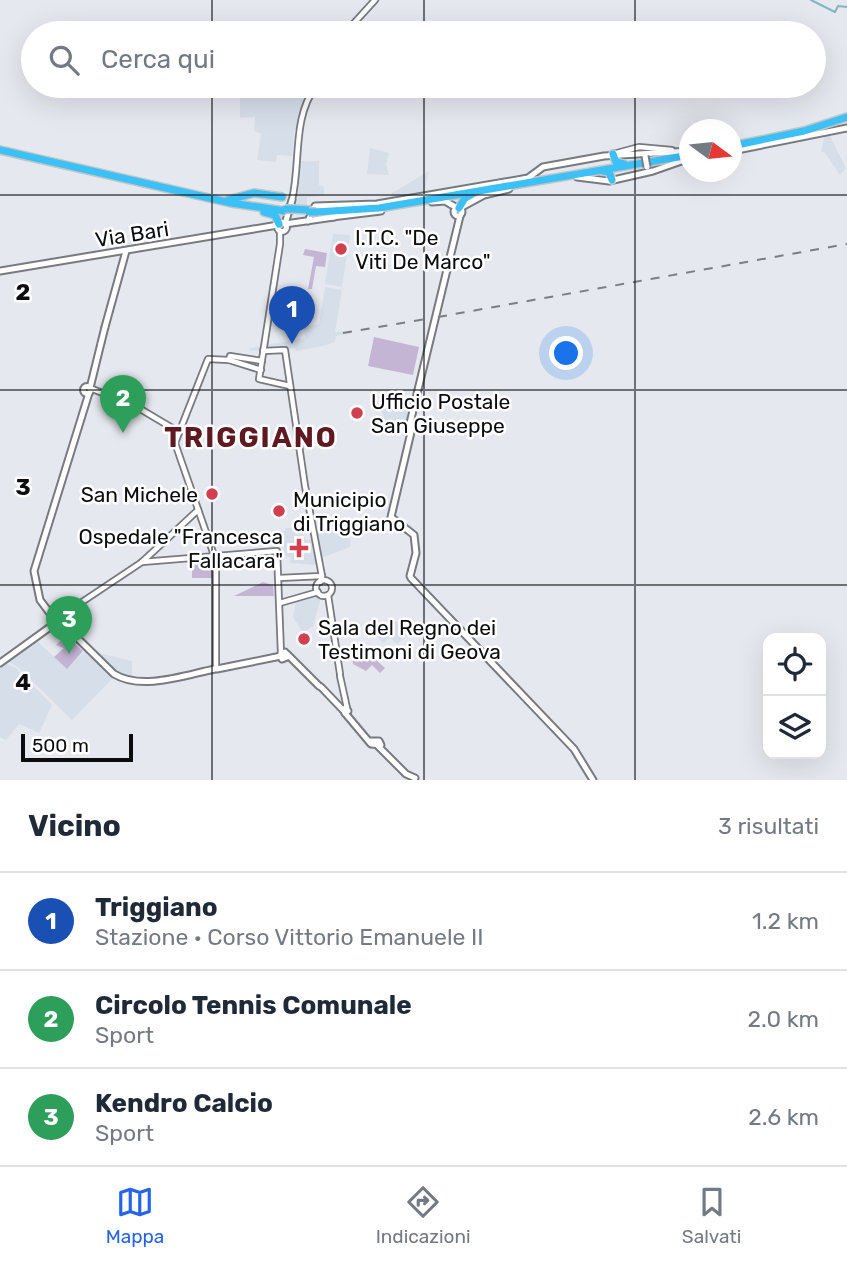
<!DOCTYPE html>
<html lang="it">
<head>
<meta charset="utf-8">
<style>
	:root { --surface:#fff; --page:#f6f6f7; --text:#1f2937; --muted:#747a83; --line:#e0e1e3; --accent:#2563eb }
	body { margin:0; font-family:Rubik,sans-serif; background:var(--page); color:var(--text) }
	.controls { position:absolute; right:21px; bottom:21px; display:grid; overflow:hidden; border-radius:14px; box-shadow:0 7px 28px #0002 }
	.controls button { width:63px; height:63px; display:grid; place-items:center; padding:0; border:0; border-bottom:2px solid var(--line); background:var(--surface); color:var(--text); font:35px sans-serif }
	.compass { position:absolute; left:679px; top:119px; width:63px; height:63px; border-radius:50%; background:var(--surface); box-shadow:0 7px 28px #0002; rotate:105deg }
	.scale { position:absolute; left:21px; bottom:18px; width:112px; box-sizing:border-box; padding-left:7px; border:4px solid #0b0c0e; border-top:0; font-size:19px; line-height:24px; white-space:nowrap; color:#0b0c0e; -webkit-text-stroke:5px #fff; paint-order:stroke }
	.you { position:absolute; left:567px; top:354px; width:24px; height:24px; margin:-18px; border:5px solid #fff; border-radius:50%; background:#1a73e8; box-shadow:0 0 0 10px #1a73e833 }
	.badge { display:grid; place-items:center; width:46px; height:46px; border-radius:50%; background:var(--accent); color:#fff; font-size:23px; font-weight:700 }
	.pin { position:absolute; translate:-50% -58px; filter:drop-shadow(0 2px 4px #0008) }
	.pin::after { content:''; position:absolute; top:37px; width:24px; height:21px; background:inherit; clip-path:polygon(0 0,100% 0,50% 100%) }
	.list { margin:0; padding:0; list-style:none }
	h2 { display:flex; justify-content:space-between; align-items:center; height:91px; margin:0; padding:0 28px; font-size:30px }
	h2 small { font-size:23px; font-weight:400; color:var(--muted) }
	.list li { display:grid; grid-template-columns:46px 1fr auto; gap:21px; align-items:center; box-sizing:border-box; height:98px; padding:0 28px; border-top:2px solid var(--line) }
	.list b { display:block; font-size:26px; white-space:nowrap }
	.list p { margin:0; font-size:23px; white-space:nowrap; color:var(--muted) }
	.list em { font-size:23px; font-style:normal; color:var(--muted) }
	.icon { flex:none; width:38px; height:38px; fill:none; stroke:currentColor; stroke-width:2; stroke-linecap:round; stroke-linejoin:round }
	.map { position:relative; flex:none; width:847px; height:780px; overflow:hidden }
	.search { position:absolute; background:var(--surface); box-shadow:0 7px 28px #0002; left:21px; right:21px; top:21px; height:77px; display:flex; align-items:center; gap:18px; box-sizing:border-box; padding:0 24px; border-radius:38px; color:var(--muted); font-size:26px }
	.sheet { height:385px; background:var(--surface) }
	nav { display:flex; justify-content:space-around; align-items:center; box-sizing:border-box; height:98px; border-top:2px solid var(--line); background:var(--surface); font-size:19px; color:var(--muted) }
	nav a { display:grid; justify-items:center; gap:4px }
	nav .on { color:var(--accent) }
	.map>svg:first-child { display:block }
	.built { fill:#d6deea }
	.green { fill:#c5b5d5 }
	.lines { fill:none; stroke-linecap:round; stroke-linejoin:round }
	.stream { stroke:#81b5c1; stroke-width:2 }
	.tertiary-casing { stroke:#777a7f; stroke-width:8 }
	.secondary-casing { stroke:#777a7f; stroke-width:9 }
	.trunk-casing { stroke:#c4c5c5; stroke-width:10 }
	.tertiary { stroke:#fff; stroke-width:4.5 }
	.secondary { stroke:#fff; stroke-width:5 }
	.trunk { stroke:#3cc0f8; stroke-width:7 }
	.rail { stroke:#7c7e82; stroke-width:2; stroke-dasharray:9 9; stroke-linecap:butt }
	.secondary-bridge-casing { stroke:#777a7f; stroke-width:9; stroke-linecap:butt }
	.trunk-bridge-casing { stroke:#c4c5c5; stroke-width:10; stroke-linecap:butt }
	.secondary-bridge { stroke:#fff; stroke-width:5 }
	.trunk-bridge { stroke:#3cc0f8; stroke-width:7 }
	.grid { fill:none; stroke:#0b0c0e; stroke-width:2; stroke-opacity:0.55 }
	.poi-dot { fill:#d0404f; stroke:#fff; stroke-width:2.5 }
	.labels { text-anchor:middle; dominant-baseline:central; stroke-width:5; stroke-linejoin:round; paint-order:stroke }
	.street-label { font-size:21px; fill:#0b0c0e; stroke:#fff }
	.poi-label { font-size:21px; fill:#0b0c0e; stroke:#fff; text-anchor:start }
	.district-label { font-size:28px; font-weight:bold; letter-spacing:2px; fill:#5f1a21; stroke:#fff }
	.grid-label { font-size:23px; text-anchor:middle; font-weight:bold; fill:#0b0c0e; stroke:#fff; stroke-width:5; stroke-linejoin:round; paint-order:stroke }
</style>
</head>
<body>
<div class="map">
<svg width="847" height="780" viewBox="0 0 847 780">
	<rect width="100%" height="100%" fill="#e5e9ef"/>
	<!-- built -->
	<g class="built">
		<path d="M285,89L307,96L297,130H294L292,156L277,155L276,162L257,160L261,134L254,131L255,117L240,118V95Z"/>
		<path d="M825,134H829L846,168L840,175L826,154L821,151Z"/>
		<path d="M370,148L389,153L386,165L389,175L367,174Z"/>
		<path d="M299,161H319V185L324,187V196L307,197V206H292Z"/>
		<path d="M429,171L424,195L389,201L392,193Z"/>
		<path d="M333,234L350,235L342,287L325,284Z"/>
		<path d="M325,287L342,290L335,332L351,331V333L336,336L335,342L323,346L296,351L295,348L250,351V348L305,338L304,327L319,324Z"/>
		<path d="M378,404L412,410L407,424L389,428Z"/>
		<path d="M297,523L306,540L313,539L318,565L290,563L291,558L284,555V540L277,531H285V528H293Z"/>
		<path d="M336,523L351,541L350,547L321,558L316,531Z"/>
		<path d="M315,595L320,601L313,626L303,633L293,617L296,602Z"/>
		<path d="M392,618L408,634L397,644L390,637L383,643L375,635Z"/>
		<path d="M35,639L67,669L86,650L114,677L72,720L18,667L5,660Z"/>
		<path d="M103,654L132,661V680L115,674L99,658Z"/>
		<path d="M4,663L16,668L52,705L39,733L19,724L6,740L0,737V665Z"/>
	</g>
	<!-- green -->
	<g class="green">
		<path d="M305,249L327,253L325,267L316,266L312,289H308L314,257L303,255Z"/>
		<path d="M374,337L419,347L413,375L368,366Z"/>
		<path d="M213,558L215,578H192V560Z"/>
		<path d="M263,582L273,585L274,596H234Z"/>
		<path d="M63,638L68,643L73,642L83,651L67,669L54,657L64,648L66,649L56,645Z"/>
		<path d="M360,645L385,668L380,673L372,665L366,671L353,664L352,655Z"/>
	</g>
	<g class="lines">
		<!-- stream -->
		<path class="stream" d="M811,0L835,12L838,6L847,7"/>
		<defs>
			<g id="tertiary">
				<path d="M345,33L375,0"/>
				<path d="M613,154L639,147L672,150"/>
				<path d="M292,200C301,162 292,118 316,86"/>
				<path d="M280,231V244L259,379L290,386"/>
				<path d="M263,351L285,350L305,486L322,576L320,582"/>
				<path d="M229,360L230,356L262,361"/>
				<path d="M90,388L137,407L179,432"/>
				<path d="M142,562L277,551L281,654"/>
				<path d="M279,578L322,576"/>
				<circle cx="324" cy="588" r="8"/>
				<path d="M328,595L340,674"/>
				<path d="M280,603L318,592"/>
				<path d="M58,618L142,562L198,510"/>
				<path d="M216,668V561L175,443L208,359L229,360L261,370"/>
				<path d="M340,676L347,708"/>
			</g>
			<g id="secondary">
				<path d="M732,151L847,128"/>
				<path d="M577,177L609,181L653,171L690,158"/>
				<path d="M432,202L445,201L457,208"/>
				<circle cx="458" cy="212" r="4"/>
				<path d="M460,208L484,195L509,189"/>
				<path d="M332,217L381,211"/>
				<path d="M308,221L315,206L377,204L528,178L543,167L604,156L690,151"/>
				<circle cx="282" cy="227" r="4.5"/>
				<path d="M285,224L334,217"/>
				<path d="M285,224L292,200"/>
				<path d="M0,271L278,225"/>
				<path d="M105,327L126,251"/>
				<circle cx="87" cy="390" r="3.5"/>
				<path d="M90,388L101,343"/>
				<path d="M412,423V427H409L460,216"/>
				<path d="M410,576L416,553L414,535L391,517L412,428"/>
				<path d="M411,578L574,749L593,780"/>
				<path d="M55,620L40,600L34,571L89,393"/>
				<path d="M59,620L114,674C142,691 185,675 215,669"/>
				<path d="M285,652L287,657L282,659L281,654Z"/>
				<path d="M287,654L319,686"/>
				<path d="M0,663L57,622"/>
				<path d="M217,669L281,656"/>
				<path d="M321,687L343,710"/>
				<path d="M346,708L348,711L345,713L343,709Z"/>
				<path d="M345,713L371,744L381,745L379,741H370"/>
				<path d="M377,745L406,774L415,778"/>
			</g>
			<g id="trunk">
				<path d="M732,146L804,131L847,117"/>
				<path d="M0,150L231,203L285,211"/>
				<path d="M613,154L616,162L624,164"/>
				<path d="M603,171L609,172L612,180"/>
				<path d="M228,200L254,193L282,197"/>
				<path d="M459,208L465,198L472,194"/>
				<path d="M293,209L309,210"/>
				<path d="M264,212L275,215L279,224"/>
				<path d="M316,212L379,208L690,155"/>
			</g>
		</defs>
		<!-- tertiary casing -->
		<use href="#tertiary" class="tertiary-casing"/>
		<!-- secondary casing -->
		<use href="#secondary" class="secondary-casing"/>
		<!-- trunk casing -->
		<use href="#trunk" class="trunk-casing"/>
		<!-- tertiary -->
		<use href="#tertiary" class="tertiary"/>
		<!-- secondary -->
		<use href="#secondary" class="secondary"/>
		<!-- trunk -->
		<use href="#trunk" class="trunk"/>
		<!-- rail -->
		<g class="rail">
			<path d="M438,317L847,244"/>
			<path d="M343,333L431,318"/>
		</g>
		<defs>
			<g id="secondary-bridge">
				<path d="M645,156L647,167"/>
				<path d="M101,343L105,327"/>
			</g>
			<g id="trunk-bridge">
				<path d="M285,209H293"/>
				<path d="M309,212H316"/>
			</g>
		</defs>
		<!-- secondary-bridge casing -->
		<use href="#secondary-bridge" class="secondary-bridge-casing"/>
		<!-- trunk-bridge casing -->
		<use href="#trunk-bridge" class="trunk-bridge-casing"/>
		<!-- secondary-bridge -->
		<use href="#secondary-bridge" class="secondary-bridge"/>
		<!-- trunk-bridge -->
		<use href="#trunk-bridge" class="trunk-bridge"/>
	</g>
	<!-- grid -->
	<path class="grid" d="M212,0V33M424,0V33M635,0V33M212,86V780M424,86V780M635,86V780M0,195H847M0,390H847M0,585H847"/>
	<!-- markers -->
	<g class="poi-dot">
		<circle cx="341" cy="249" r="7"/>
		<circle cx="357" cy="413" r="7"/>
		<circle cx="212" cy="494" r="7"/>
		<circle cx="279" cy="511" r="7"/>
		<path d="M295.5 537.5h7v7h7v7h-7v7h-7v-7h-7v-7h7z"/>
		<circle cx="304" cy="639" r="7"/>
	</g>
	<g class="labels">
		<!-- street labels -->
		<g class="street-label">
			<text transform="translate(132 234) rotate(-9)">Via Bari</text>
		</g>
		<!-- poi labels -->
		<g class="poi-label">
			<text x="355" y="237">I.T.C. "De<tspan x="355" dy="24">Viti De Marco"</tspan></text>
			<text x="371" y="401">Ufficio Postale<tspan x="371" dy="24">San Giuseppe</tspan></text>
			<text x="198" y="494" text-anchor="end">San Michele</text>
			<text x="293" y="499">Municipio<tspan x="293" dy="24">di Triggiano</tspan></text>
			<text x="283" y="536" text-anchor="end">Ospedale "Francesca<tspan x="283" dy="24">Fallacara"</tspan></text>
			<text x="318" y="627">Sala del Regno dei<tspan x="318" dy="24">Testimoni di Geova</tspan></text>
		</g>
		<!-- district labels -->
		<g class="district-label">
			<text x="251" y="437">TRIGGIANO</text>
		</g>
	</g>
	<g class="grid-label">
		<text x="23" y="300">2</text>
		<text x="23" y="495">3</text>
		<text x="23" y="690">4</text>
	</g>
</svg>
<div class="controls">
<button><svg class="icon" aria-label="locate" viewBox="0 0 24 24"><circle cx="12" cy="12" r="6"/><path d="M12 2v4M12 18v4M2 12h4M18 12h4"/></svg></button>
<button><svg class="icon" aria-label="layers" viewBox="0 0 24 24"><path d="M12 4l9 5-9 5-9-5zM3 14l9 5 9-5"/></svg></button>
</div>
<svg class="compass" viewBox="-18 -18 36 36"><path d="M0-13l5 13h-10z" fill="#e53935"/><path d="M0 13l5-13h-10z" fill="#747a83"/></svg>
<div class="scale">500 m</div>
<div class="you"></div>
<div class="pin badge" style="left:292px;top:344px;background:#1a4fb4">1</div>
<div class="pin badge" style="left:123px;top:433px;background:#2e9e5b">2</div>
<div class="pin badge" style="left:69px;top:654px;background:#2e9e5b">3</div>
<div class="search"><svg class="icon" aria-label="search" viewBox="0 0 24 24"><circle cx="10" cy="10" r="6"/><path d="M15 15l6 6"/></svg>Cerca qui</div>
</div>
<section class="sheet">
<h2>Vicino<small>3 risultati</small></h2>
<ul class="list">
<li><span class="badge" style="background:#1a4fb4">1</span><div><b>Triggiano</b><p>Stazione · Corso Vittorio Emanuele II</p></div><em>1.2 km</em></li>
<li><span class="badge" style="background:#2e9e5b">2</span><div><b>Circolo Tennis Comunale</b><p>Sport</p></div><em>2.0 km</em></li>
<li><span class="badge" style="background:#2e9e5b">3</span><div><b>Kendro Calcio</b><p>Sport</p></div><em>2.6 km</em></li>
</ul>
</section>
<nav>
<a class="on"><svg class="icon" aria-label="map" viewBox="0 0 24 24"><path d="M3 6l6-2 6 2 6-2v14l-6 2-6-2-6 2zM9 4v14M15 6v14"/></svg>Mappa</a>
<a><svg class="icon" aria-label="directions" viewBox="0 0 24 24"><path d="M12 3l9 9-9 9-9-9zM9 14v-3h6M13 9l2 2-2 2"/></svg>Indicazioni</a>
<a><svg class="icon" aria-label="saved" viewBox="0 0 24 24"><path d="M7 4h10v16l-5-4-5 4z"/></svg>Salvati</a>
</nav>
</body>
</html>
